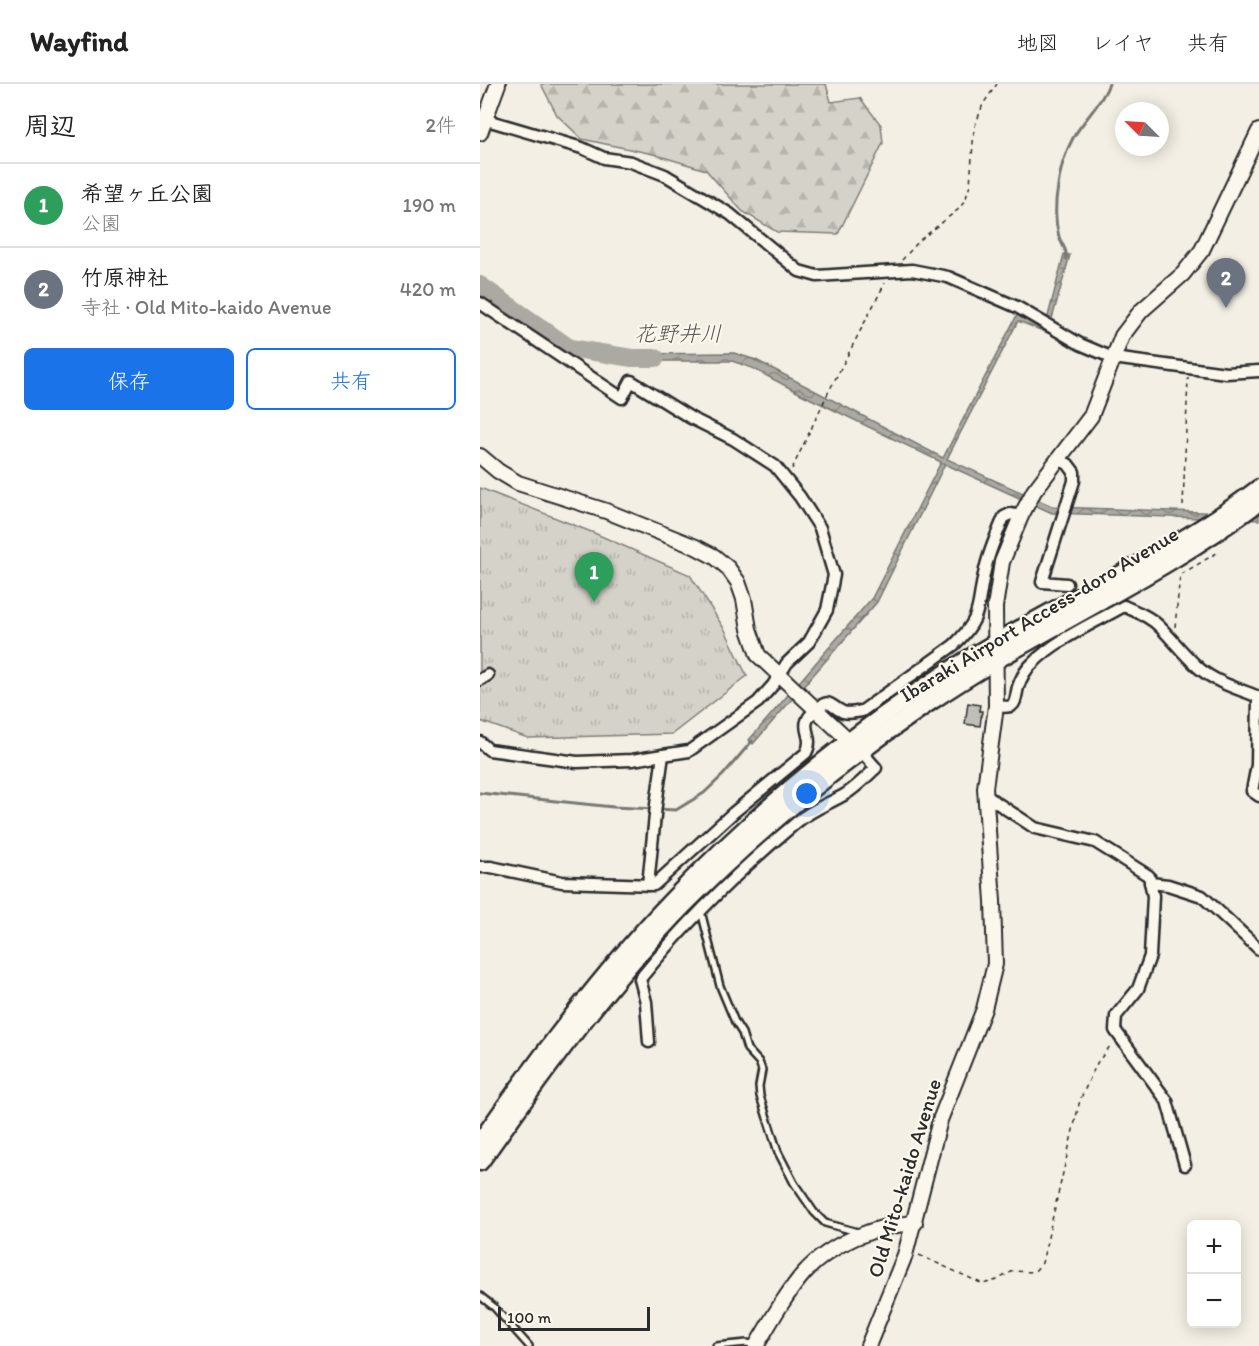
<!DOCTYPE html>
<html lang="ja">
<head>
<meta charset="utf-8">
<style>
	:root { --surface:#fff; --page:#f6f6f6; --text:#222; --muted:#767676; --line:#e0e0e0; --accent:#1a73e8 }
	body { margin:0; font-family:Itim,"Klee One",sans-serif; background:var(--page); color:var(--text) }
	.controls { position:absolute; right:18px; bottom:18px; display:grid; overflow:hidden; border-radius:9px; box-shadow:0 3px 15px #0003 }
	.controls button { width:54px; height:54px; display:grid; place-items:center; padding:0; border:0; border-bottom:2px solid var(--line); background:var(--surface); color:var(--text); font:30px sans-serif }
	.compass { position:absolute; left:635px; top:18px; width:54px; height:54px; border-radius:50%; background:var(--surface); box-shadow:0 3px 15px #0003; rotate:294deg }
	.scale { position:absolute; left:18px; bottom:15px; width:152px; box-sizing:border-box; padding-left:6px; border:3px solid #2b2b2b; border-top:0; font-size:16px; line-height:21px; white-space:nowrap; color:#2b2b2b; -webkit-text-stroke:4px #fbf7ec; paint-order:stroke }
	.you { position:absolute; left:327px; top:710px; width:21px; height:21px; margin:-15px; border:4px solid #fff; border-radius:50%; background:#1a73e8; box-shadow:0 0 0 9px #1a73e833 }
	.badge { display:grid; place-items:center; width:39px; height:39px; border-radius:50%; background:var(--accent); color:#fff; font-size:20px; font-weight:700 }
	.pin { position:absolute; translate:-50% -50px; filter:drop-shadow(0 2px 3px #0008) }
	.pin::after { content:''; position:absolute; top:32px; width:21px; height:18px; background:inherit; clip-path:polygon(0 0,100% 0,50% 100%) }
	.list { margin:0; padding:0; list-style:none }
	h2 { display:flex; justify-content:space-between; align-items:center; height:78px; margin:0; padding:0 24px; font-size:26px }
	h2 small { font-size:20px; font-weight:400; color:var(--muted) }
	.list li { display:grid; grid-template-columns:39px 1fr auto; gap:18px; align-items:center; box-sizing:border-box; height:84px; padding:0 24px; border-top:2px solid var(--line) }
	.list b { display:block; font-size:22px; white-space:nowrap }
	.list p { margin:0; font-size:20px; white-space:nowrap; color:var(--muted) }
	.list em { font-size:20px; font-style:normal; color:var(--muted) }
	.actions { display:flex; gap:12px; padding:18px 24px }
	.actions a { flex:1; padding:14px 0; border:2px solid var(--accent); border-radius:9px; text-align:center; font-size:21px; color:var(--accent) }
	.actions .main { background:var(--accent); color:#fff }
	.map { position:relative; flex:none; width:779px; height:1262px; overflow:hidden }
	header { display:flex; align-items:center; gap:36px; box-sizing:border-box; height:84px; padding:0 30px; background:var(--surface); border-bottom:2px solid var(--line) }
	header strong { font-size:28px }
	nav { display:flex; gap:33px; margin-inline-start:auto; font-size:21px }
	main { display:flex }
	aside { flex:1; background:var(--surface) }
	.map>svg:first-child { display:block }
	.forest { fill:url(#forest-firs); stroke:#807e7a; stroke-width:1.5 }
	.park { fill:url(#park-tufts); stroke:#807e7a; stroke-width:1.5 }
	.water { fill:url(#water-waves); stroke:#787772; stroke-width:1.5 }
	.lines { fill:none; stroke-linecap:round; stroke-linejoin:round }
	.stream { stroke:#787772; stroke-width:3 }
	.river { stroke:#aca9a2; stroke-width:18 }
	.building { fill:#c0beb6; stroke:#2b2b2b; stroke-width:1.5 }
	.service-casing { stroke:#2b2b2b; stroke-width:10 }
	.minor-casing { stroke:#2b2b2b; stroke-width:15 }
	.tertiary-casing { stroke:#2b2b2b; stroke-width:18 }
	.secondary-casing { stroke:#2b2b2b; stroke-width:21 }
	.path { stroke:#2b2b2b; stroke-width:1.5; stroke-dasharray:4.5 4.5; stroke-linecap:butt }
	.service { stroke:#fbf7ec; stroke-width:5 }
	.minor { stroke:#fbf7ec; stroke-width:10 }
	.tertiary { stroke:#fbf7ec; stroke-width:14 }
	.secondary { stroke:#fbf7ec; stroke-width:16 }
	.labels { text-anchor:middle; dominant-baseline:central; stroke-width:4.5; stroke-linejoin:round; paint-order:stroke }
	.street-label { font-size:21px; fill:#2b2b2b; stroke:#fbf7ec }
	.water-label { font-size:22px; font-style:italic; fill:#585755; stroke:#fbf7ec }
</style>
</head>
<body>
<header>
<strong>Wayfind</strong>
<nav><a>地図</a><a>レイヤ</a><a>共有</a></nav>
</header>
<main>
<aside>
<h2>周辺<small>2件</small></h2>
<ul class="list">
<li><span class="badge" style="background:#2e9e5b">1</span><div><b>希望ヶ丘公園</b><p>公園</p></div><em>190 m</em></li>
<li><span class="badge" style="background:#6b7280">2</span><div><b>竹原神社</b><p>寺社 · Old Mito-kaido Avenue</p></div><em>420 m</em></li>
</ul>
<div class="actions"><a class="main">保存</a><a>共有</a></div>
</aside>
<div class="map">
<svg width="779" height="1262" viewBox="0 0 779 1262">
	<defs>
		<pattern id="forest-firs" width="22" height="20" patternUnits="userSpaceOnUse" patternTransform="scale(1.5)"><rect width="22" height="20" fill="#d5d2c9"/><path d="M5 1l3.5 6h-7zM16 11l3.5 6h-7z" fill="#b7b4ad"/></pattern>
		<pattern id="park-tufts" width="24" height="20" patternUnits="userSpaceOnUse" patternTransform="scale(1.5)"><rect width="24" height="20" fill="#d5d2c9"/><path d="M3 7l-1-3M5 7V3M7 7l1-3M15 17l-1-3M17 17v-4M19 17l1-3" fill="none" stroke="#b7b4ad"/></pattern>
		<pattern id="water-waves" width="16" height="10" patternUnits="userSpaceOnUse" patternTransform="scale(1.5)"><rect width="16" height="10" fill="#aca9a2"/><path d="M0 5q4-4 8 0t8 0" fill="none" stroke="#8c8a84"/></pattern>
	</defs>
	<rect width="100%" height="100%" fill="#f3efe4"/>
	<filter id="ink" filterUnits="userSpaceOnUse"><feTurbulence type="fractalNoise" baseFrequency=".0167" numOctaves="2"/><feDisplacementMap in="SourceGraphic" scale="12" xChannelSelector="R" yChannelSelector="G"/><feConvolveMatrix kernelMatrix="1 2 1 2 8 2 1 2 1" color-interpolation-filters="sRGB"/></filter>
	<g filter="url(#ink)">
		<!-- forest -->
		<path class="forest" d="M61,0H346L351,18L380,14L401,41L403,59L358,150L297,148L262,127L226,86L173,70L102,55L77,31Z"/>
		<!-- park -->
		<path class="park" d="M0,404L114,449L210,491L245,546L267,592L192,650L48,654L0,637Z"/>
		<!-- water -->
		<path class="water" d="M584,170L590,171L568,249L538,237L467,375L574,423L779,430V436L572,429L465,380L397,518L273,660L269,656L392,514L461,378L323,311L272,284L252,277H152V270L254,269L276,276L463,374L537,231L565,244Z"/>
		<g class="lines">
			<!-- stream -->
			<g class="stream">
				<path d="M586,175C588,167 582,161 579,153C575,138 575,118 578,102C580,86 585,69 593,54C604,35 621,21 629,0"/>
				<path d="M0,709L133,723L196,726L224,709L243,691L272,657"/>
			</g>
			<!-- river -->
			<path class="river" d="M0,201L90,264L152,274H176"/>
		</g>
		<!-- building -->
		<path class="building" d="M488,619L500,621L499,627H502L500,642L485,640Z"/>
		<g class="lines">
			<defs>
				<g id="service">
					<path d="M221,827L240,902L255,938L262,949L267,965L279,978L282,986L279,1002L280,1012L298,1068L314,1099L334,1128L345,1139L381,1149"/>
					<path d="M0,1212L14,1223L49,1262"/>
					<path d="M236,1262L267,1259L275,1261"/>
				</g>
				<g id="minor">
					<path d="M0,34L102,64L124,74L151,78L185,91L250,130L319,187L337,192L432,186L468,193L537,223L600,260L633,274L746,289L779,287"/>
					<path d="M0,219L142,314L151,297L211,334L253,355L295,382L320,413L340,444L354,491L347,526L329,558L307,579L293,601L278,618L209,667L183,671L176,721L168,801"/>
					<path d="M579,376L588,380L594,388V397L562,498L587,500"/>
					<path d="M0,596L8,591"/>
					<path d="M778,613L777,681L772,707L779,712"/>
					<path d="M516,622C537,625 534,620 538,603C541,594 546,585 553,579C575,556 616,538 644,522C657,528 671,533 681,544C694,557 705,572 720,585C737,599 759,605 779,613"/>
					<path d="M0,658L9,666L97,678L152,676L183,671"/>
					<path d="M505,711L555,744L615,758L669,792L673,812L670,872L658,905L636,932L635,946L687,1017L705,1081"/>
					<path d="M0,783H11L82,798L174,801L253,729L326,669C334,654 323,647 327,637C328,633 332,629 336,626C350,612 350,623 363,628C370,630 376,628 382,627L474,561C504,532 496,523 505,486C509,467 517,450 524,433L530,430L541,432"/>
					<path d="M670,799L688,801L722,812L779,865"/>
					<path d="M169,958L166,918L160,895C207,837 259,786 317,738C331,726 348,720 364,711C376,704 386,693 396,684L381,667"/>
				</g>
				<g id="tertiary">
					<path d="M0,49L18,0"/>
					<path d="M0,372L18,387L38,399L126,427L216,463L235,473L248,484L258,498L264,515L269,545L278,571L376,663"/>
					<path d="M276,1262C291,1237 305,1211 324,1189C351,1159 396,1141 435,1139"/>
					<path d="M388,1262L425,1171L460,1036L504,925L515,880L513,817L505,704L516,622L515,523L522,478L541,432L554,407L611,332L642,252L661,227L703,190L722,166L779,47"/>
				</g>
				<g id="secondary">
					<path d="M0,1058C59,974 122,889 193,815C281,724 377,644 485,577C581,517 689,473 779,404"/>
					<path d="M0,1078C62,990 127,900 203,822C277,747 359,680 447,620C554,547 675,496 779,418"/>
				</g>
			</defs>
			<!-- service casing -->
			<use href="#service" class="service-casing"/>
			<!-- minor casing -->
			<use href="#minor" class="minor-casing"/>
			<!-- tertiary casing -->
			<use href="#tertiary" class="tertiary-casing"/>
			<!-- secondary casing -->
			<use href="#secondary" class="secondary-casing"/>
			<!-- path -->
			<g class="path">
				<path d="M422,176L440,156L480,124L486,114L490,101L494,45L503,20L517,0"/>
				<path d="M312,385L347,311L405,199"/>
				<path d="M703,422L708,294"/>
				<path d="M695,543L700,491L740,467"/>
				<path d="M439,1171L503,1200L517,1196L533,1187L554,1188L562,1179L600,1016L617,979L631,961"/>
			</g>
			<!-- service -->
			<use href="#service" class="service"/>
			<!-- minor -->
			<use href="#minor" class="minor"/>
			<!-- tertiary -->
			<use href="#tertiary" class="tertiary"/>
			<!-- secondary -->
			<use href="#secondary" class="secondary"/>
		</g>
	</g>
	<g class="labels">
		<!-- street labels -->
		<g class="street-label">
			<text transform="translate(559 530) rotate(-31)">Ibaraki Airport Access-doro Avenue</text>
			<text transform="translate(424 1094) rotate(-73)">Old Mito-kaido Avenue</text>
		</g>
		<!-- water labels -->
		<g class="water-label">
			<text x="198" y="249">花野井川</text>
		</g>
	</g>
</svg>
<div class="controls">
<button>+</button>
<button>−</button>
</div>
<svg class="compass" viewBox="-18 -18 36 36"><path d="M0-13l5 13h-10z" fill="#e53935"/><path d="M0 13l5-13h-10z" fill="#767676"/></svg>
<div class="scale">100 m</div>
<div class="you"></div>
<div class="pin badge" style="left:114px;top:518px;background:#2e9e5b">1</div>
<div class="pin badge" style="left:746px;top:224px;background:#6b7280">2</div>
</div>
</main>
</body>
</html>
